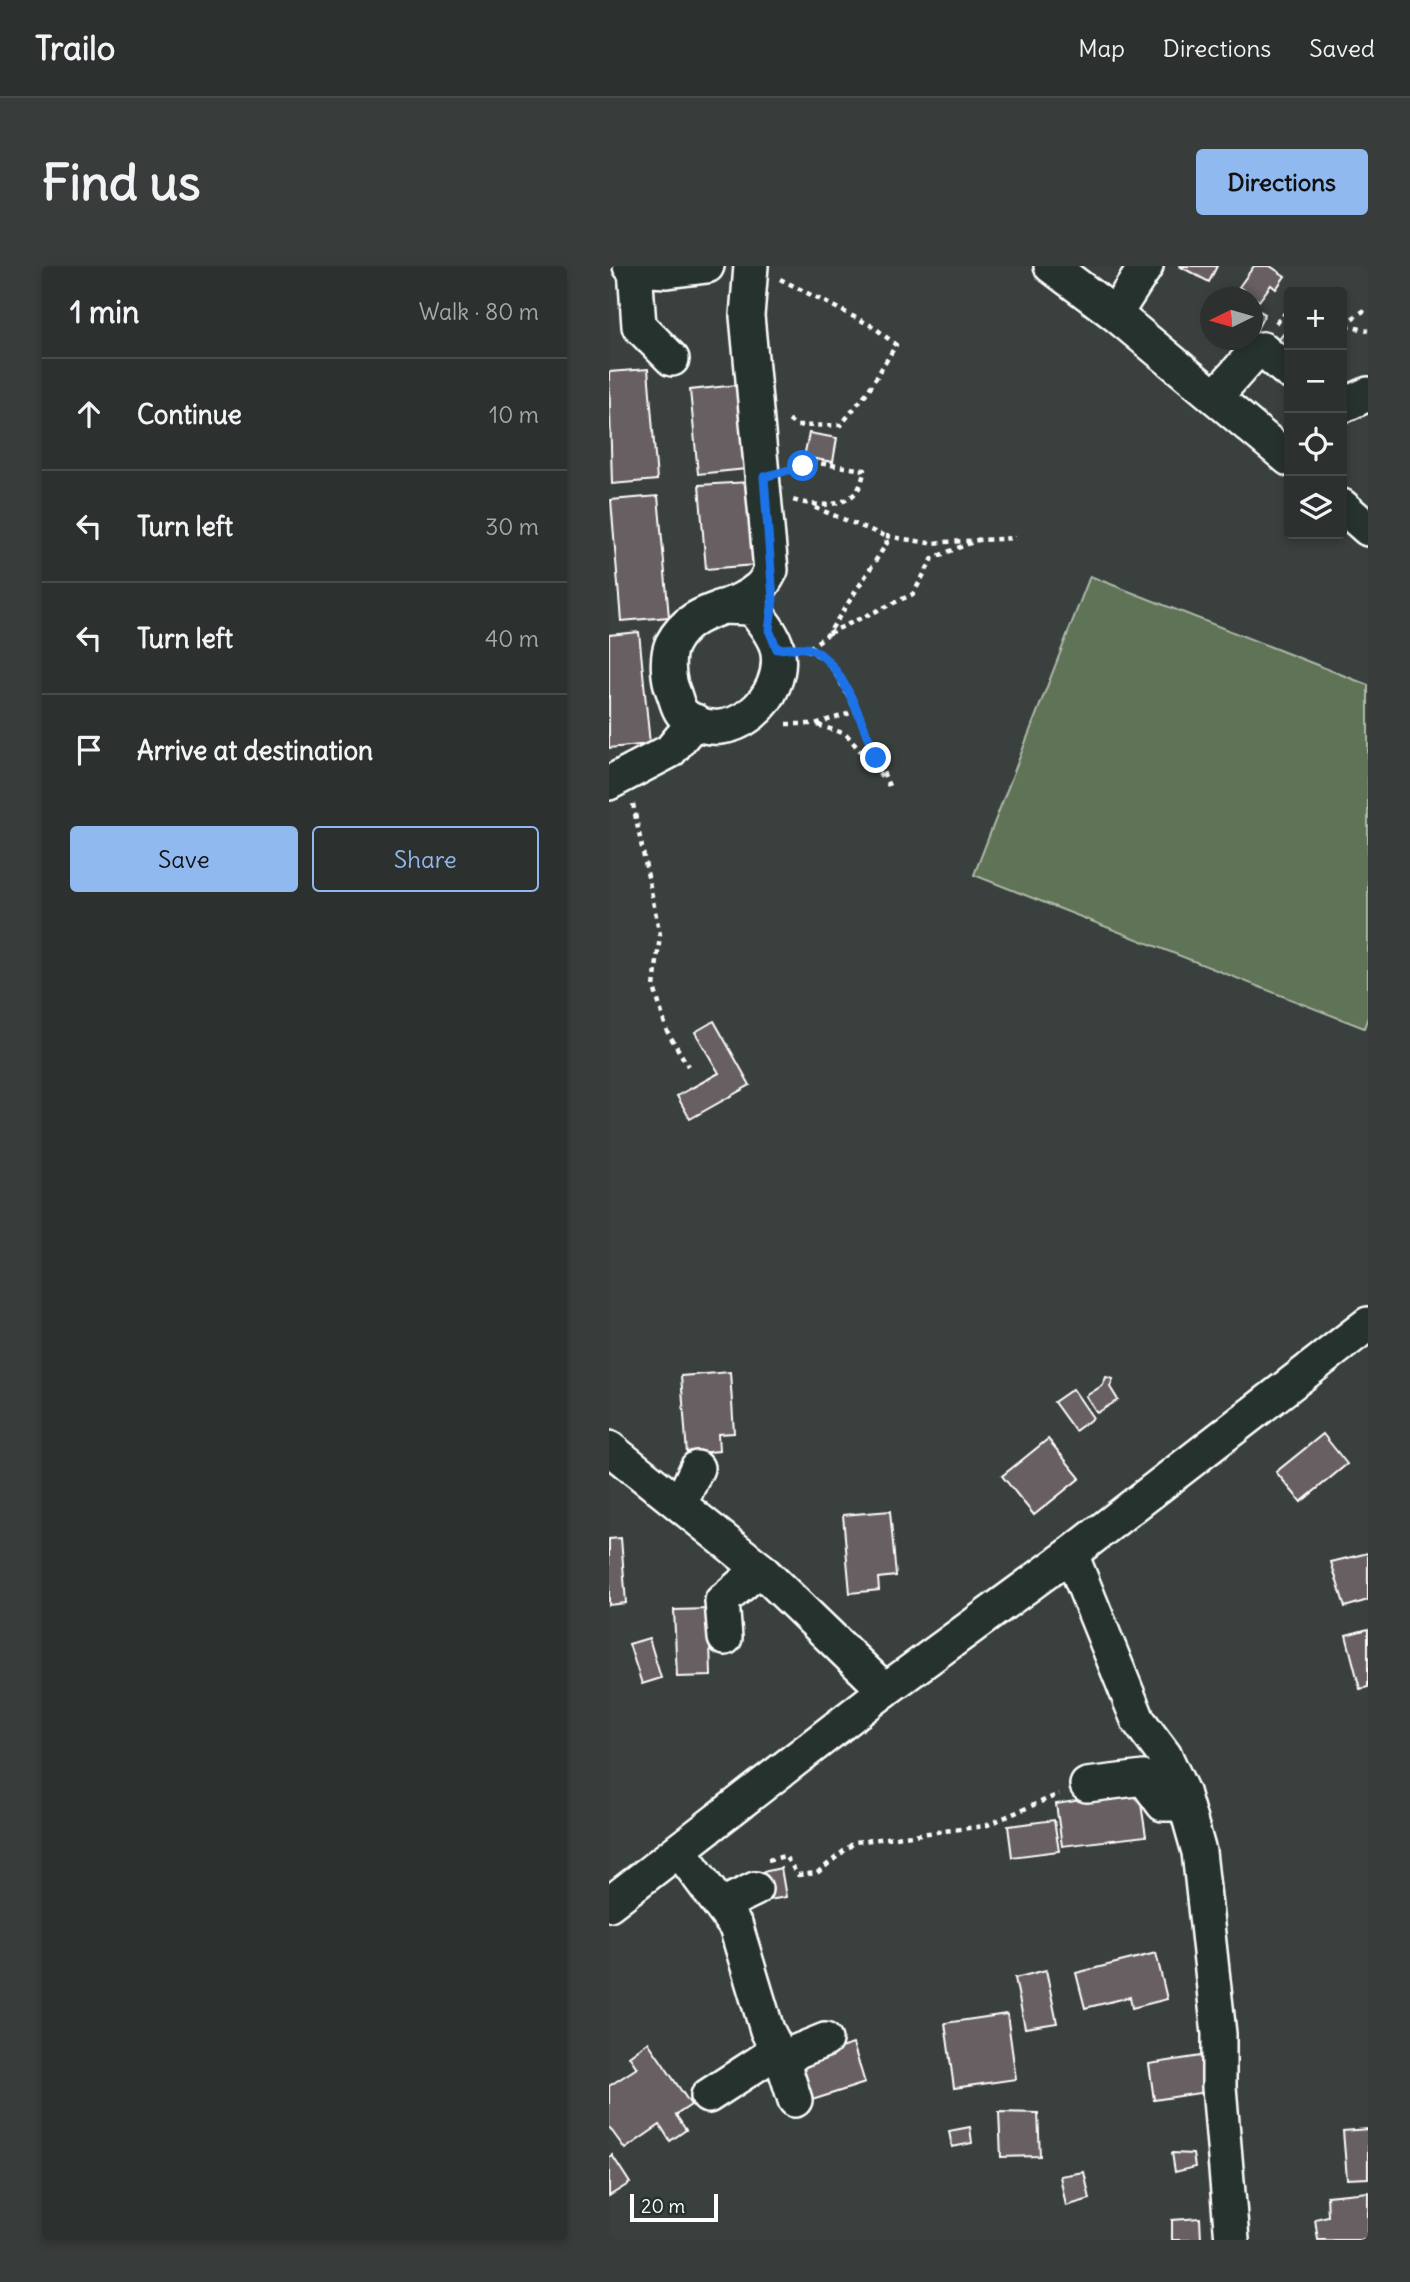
<!DOCTYPE html>
<html lang="en">
<head>
<meta charset="utf-8">
<style>
	:root { --surface:#2c302e; --page:#383c3a; --text:#f1f3f6; --muted:#a6a9aa; --line:#484b4a; --accent:#90b9f0 }
	body { margin:0; font-family:Delius,sans-serif; background:var(--page); color:var(--text) }
	.controls { position:absolute; right:21px; top:21px; display:grid; overflow:hidden; border-radius:7px; box-shadow:0 4px 10px #0003 }
	.controls button { width:63px; height:63px; display:grid; place-items:center; padding:0; border:0; border-bottom:2px solid var(--line); background:var(--surface); color:var(--text); font:35px sans-serif }
	.compass { position:absolute; left:591px; top:21px; width:63px; height:63px; border-radius:50%; background:var(--surface); box-shadow:0 4px 10px #0003; rotate:265deg }
	.scale { position:absolute; left:21px; bottom:18px; width:88px; box-sizing:border-box; padding-left:7px; border:4px solid #fff; border-top:0; font-size:19px; line-height:24px; white-space:nowrap; color:#fff; -webkit-text-stroke:5px #26332d; paint-order:stroke }
	.stop { position:absolute; width:21px; height:21px; margin:-16px; border:5px solid #1a73e8; border-radius:50%; background:#fff }
	.stop.end { background:#1a73e8; border-color:#fff; box-shadow:0 2px 7px #0008 }
	.list { margin:0; padding:0; list-style:none }
	h2 { display:flex; justify-content:space-between; align-items:center; height:91px; margin:0; padding:0 28px; font-size:30px }
	h2 small { font-size:23px; font-weight:400; color:var(--muted) }
	.list li { display:grid; grid-template-columns:46px 1fr auto; gap:21px; align-items:center; box-sizing:border-box; height:112px; padding:0 28px; border-top:2px solid var(--line) }
	.list b { display:block; font-size:26px; white-space:nowrap }
	.list em { font-size:23px; font-style:normal; color:var(--muted) }
	.actions { display:flex; gap:14px; padding:21px 28px }
	.actions a { flex:1; padding:16px 0; border:2px solid var(--accent); border-radius:7px; text-align:center; font-size:24px; color:var(--accent) }
	.actions .main { background:var(--accent); color:#111 }
	.icon { flex:none; width:38px; height:38px; fill:none; stroke:currentColor; stroke-width:2; stroke-linecap:round; stroke-linejoin:round }
	.map { position:relative; flex:none; width:759px; height:1974px; overflow:hidden; border-radius:7px }
	header { display:flex; align-items:center; gap:42px; box-sizing:border-box; height:98px; padding:0 35px; background:var(--surface); border-bottom:2px solid var(--line) }
	header strong { font-size:33px }
	nav { display:flex; gap:38px; margin-inline-start:auto; font-size:24px }
	.intro { display:flex; align-items:center; justify-content:space-between; box-sizing:border-box; height:168px; padding:0 42px }
	h1 { margin:0; font-size:49px }
	.button { padding:18px 32px; border-radius:7px; background:var(--accent); color:#111; font-size:24px; font-weight:700 }
	main { display:flex; gap:42px; padding:0 42px }
	aside { flex:1; background:var(--surface); border-radius:7px; box-shadow:0 4px 10px #0003 }
	.map>svg:first-child { display:block }
	.green { fill:#5f7356; stroke:#afb9aa; stroke-width:2 }
	.building { fill:#675e64; stroke:#fff; stroke-width:2 }
	.lines { fill:none; stroke-linecap:round; stroke-linejoin:round }
	.minor-casing { stroke:#fff; stroke-width:38 }
	.path { stroke:#fff; stroke-width:4.5; stroke-dasharray:5 5; stroke-linecap:butt }
	.minor { stroke:#26332d; stroke-width:33 }
	.route { stroke:#1a73e8; stroke-width:9 }
</style>
</head>
<body>
<header>
<strong>Trailo</strong>
<nav><a>Map</a><a>Directions</a><a>Saved</a></nav>
</header>
<div class="intro"><h1>Find us</h1><a class="button">Directions</a></div>
<main>
<aside>
<h2>1 min<small>Walk · 80 m</small></h2>
<ul class="list">
<li><svg class="icon" aria-label="ahead" viewBox="0 0 24 24"><path d="M12 20V5M6 11l6-6 6 6"/></svg><div><b>Continue</b></div><em>10 m</em></li>
<li><svg class="icon" aria-label="left" viewBox="0 0 24 24"><path d="M17 20v-9H6M10 6l-5 5 5 5"/></svg><div><b>Turn left</b></div><em>30 m</em></li>
<li><svg class="icon" aria-label="left" viewBox="0 0 24 24"><path d="M17 20v-9H6M10 6l-5 5 5 5"/></svg><div><b>Turn left</b></div><em>40 m</em></li>
<li><svg class="icon" aria-label="arrive" viewBox="0 0 24 24"><path d="M6 21V4h12l-3 4 3 4H6"/></svg><div><b>Arrive at destination</b></div></li>
</ul>
<div class="actions"><a class="main">Save</a><a>Share</a></div>
</aside>
<div class="map">
<svg width="759" height="1974" viewBox="0 0 759 1974">
	<rect width="100%" height="100%" fill="#3a403e"/>
	<filter id="ink" filterUnits="userSpaceOnUse"><feTurbulence type="fractalNoise" baseFrequency=".0143" numOctaves="2"/><feDisplacementMap in="SourceGraphic" scale="14" xChannelSelector="R" yChannelSelector="G"/><feConvolveMatrix kernelMatrix="1 2 1 2 8 2 1 2 1" color-interpolation-filters="sRGB"/></filter>
	<g filter="url(#ink)">
		<!-- green -->
		<path class="green" d="M481,310L759,419V751L755,762L365,609Z"/>
		<!-- building -->
		<g class="building">
			<path d="M570,0H608L600,16Z"/>
			<path d="M645,0H661L676,10L667,23L662,19L650,35L630,21Z"/>
			<path d="M643,41L656,48L643,72Z"/>
			<path d="M680,61V95L664,81Z"/>
			<path d="M39,103L48,214L3,218L0,106Z"/>
			<path d="M128,119L137,203L89,208L81,124Z"/>
			<path d="M200,167L228,172L224,196L195,191Z"/>
			<path d="M140,216L146,299L97,303L90,219Z"/>
			<path d="M49,230L60,351L12,355L2,234Z"/>
			<path d="M30,366L41,478L0,482V369Z"/>
			<path d="M105,755L141,819L81,853L68,830L110,807L86,766Z"/>
			<path d="M121,1106L125,1167L109,1168L110,1185L78,1188L72,1110Z"/>
			<path d="M497,1111L504,1113L501,1121L509,1134L488,1147L477,1130L494,1119Z"/>
			<path d="M464,1123L484,1152L466,1165L445,1136Z"/>
			<path d="M714,1168L738,1198L692,1236L667,1206Z"/>
			<path d="M439,1173L471,1212L425,1249L393,1210Z"/>
			<path d="M281,1245L287,1310L269,1312L270,1324L241,1327L234,1249Z"/>
			<path d="M12,1272L17,1337L0,1339V1273Z"/>
			<path d="M759,1287V1334L736,1341L722,1296Z"/>
			<path d="M100,1343L102,1410L68,1411L65,1344Z"/>
			<path d="M759,1363V1421L751,1423L737,1369Z"/>
			<path d="M40,1372L52,1412L33,1418L20,1378Z"/>
			<path d="M530,1525L537,1570L453,1580L447,1538Z"/>
			<path d="M445,1554L450,1585L403,1591L399,1560Z"/>
			<path d="M172,1602L177,1631L160,1634L154,1606Z"/>
			<path d="M547,1687L558,1733L523,1742L521,1731L476,1742L467,1707Z"/>
			<path d="M437,1704L448,1757L416,1762L406,1712Z"/>
			<path d="M398,1748L407,1813L345,1822L336,1757Z"/>
			<path d="M39,1776L82,1839L67,1849L77,1864L61,1875L51,1859L16,1883L0,1861V1820L28,1802L20,1790Z"/>
			<path d="M244,1778L256,1817L197,1836L184,1797Z"/>
			<path d="M592,1790L597,1826L545,1834L540,1798Z"/>
			<path d="M390,1846L429,1847L431,1890L392,1891Z"/>
			<path d="M361,1861L363,1877L343,1881L340,1865Z"/>
			<path d="M759,1863V1912L738,1913L734,1865Z"/>
			<path d="M563,1887L584,1888L586,1901L566,1906Z"/>
			<path d="M3,1889L21,1917L0,1930V1891Z"/>
			<path d="M475,1906L481,1933L457,1940L451,1910Z"/>
			<path d="M759,1926V1974H709L706,1953L719,1950L718,1930Z"/>
			<path d="M591,1952L592,1974H563V1954Z"/>
		</g>
		<g class="lines">
			<defs>
				<g id="minor">
					<path d="M21,0L26,3L58,5L98,0"/>
					<path d="M442,0L506,48L680,193"/>
					<path d="M26,3L30,60L63,93"/>
					<path d="M506,48L537,0"/>
					<path d="M606,131L646,86L653,83L680,106"/>
					<path d="M733,140L759,128"/>
					<path d="M733,240L759,263"/>
					<path d="M112,341L143,342C152,354 164,367 168,382C180,432 118,486 75,449C69,444 67,432 64,425C59,413 57,391 63,378C83,339 122,347 150,322C155,318 159,310 162,304L138,50L142,0"/>
					<path d="M0,517L61,485L86,455"/>
					<path d="M0,1182L151,1303L276,1424"/>
					<path d="M71,1238L88,1202"/>
					<path d="M462,1288L529,1454L556,1490L573,1526L590,1586L610,1768V1821L623,1974"/>
					<path d="M116,1372L113,1335L151,1303"/>
					<path d="M478,1519L535,1512L554,1538H576"/>
					<path d="M70,1584L127,1661L158,1764L174,1796L186,1834"/>
					<path d="M0,1638L276,1424L462,1288L759,1058"/>
					<path d="M113,1639L146,1623"/>
					<path d="M174,1796L189,1785L216,1774"/>
					<path d="M99,1830L168,1785"/>
				</g>
			</defs>
			<!-- minor casing -->
			<use href="#minor" class="minor-casing"/>
			<!-- path -->
			<g class="path">
				<path d="M171,13L265,61L287,79L259,125L232,159L188,160L178,153"/>
				<path d="M667,57L680,43"/>
				<path d="M735,58L759,42"/>
				<path d="M737,59L759,65"/>
				<path d="M184,204L201,196L256,204C254,210 252,220 248,225C234,243 203,240 184,234"/>
				<path d="M277,270L320,277L407,272"/>
				<path d="M220,367L304,328L324,292L371,273"/>
				<path d="M200,382L219,368L278,277L276,270L202,240"/>
				<path d="M197,383L219,394L248,445L280,520"/>
				<path d="M177,458H206L248,445"/>
				<path d="M209,459L237,468L273,511"/>
				<path d="M24,538L51,669L45,721L58,765L79,800"/>
				<path d="M159,1594L176,1590L189,1609L208,1607L246,1576L376,1560L450,1528"/>
			</g>
			<!-- minor -->
			<use href="#minor" class="minor"/>
		</g>
	</g>
	<g class="lines" filter="url(#ink)">
		<!-- route -->
		<path class="route" d="M194,200L155,211L164,333L160,364L168,383C178,383 192,380 201,383C233,393 255,462 267,492"/>
	</g>
</svg>
<div class="controls">
<button>+</button>
<button>−</button>
<button><svg class="icon" aria-label="locate" viewBox="0 0 24 24"><circle cx="12" cy="12" r="6"/><path d="M12 2v4M12 18v4M2 12h4M18 12h4"/></svg></button>
<button><svg class="icon" aria-label="layers" viewBox="0 0 24 24"><path d="M12 4l9 5-9 5-9-5zM3 14l9 5 9-5"/></svg></button>
</div>
<svg class="compass" viewBox="-18 -18 36 36"><path d="M0-13l5 13h-10z" fill="#e53935"/><path d="M0 13l5-13h-10z" fill="#a6a9aa"/></svg>
<div class="scale">20 m</div>
<div class="stop" style="left:194px;top:200px"></div>
<div class="stop end" style="left:267px;top:492px"></div>
</div>
</main>
</body>
</html>
